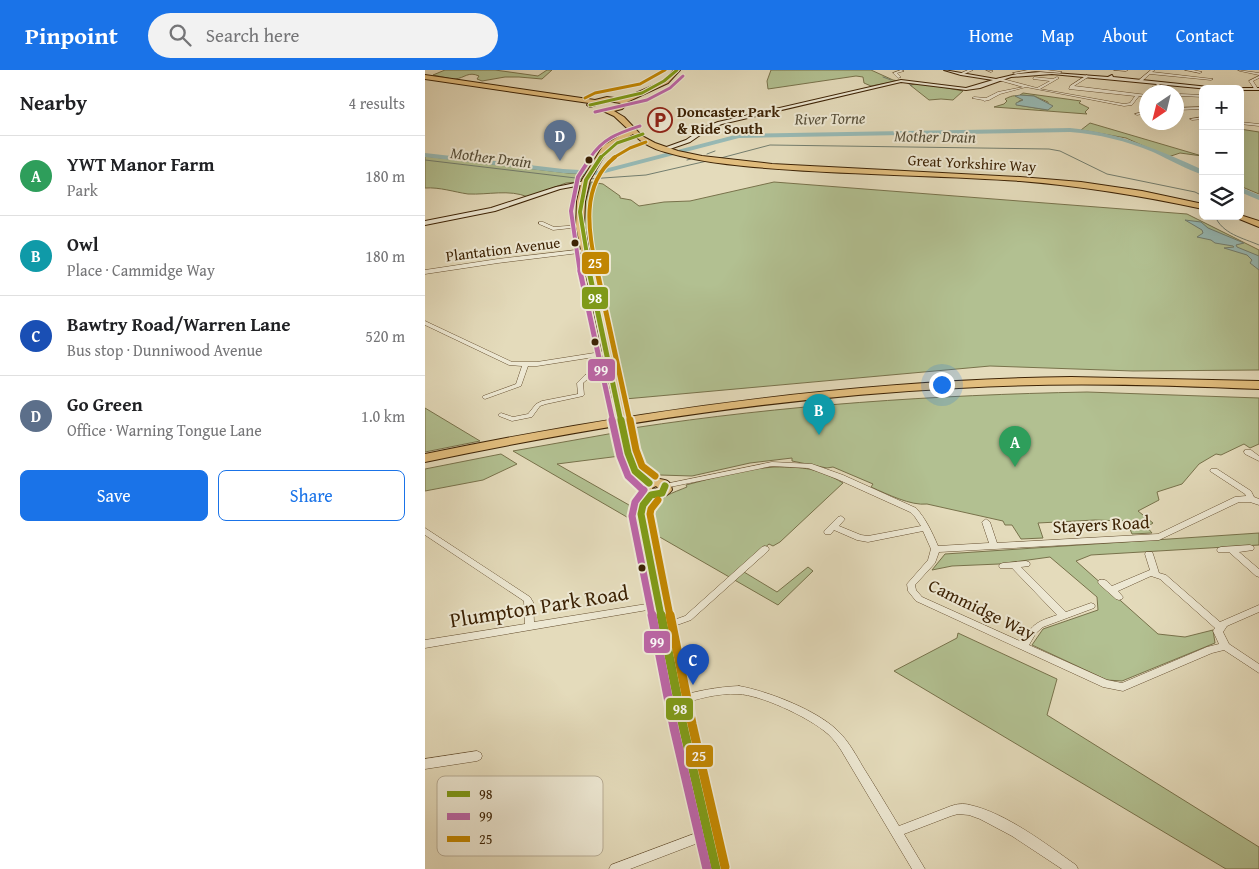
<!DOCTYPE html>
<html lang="en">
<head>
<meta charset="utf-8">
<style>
	:root { --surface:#fff; --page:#f2f2f2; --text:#202124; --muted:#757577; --line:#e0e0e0; --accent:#1a73e8 }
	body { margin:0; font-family:"Gentium Book Plus",serif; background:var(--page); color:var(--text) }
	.controls { position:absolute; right:15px; top:15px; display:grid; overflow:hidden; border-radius:8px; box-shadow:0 5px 20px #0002 }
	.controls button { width:45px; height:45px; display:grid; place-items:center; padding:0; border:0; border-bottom:1px solid var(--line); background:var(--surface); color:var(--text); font:25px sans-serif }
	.compass { position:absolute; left:714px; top:15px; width:45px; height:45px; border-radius:50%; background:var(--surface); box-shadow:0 5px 20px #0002; rotate:215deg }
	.you { position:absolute; left:516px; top:314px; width:18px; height:18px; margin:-12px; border:4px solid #fff; border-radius:50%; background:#1a73e8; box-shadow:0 0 0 8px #1a73e833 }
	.badge { display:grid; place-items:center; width:32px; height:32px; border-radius:50%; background:var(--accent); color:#fff; font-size:16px; font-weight:700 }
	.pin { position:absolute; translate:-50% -41px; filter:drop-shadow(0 1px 2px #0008) }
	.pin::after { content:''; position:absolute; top:26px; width:18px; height:15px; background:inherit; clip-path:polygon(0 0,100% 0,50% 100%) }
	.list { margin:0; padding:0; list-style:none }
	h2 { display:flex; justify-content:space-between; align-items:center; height:65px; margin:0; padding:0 20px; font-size:21px }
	h2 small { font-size:16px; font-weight:400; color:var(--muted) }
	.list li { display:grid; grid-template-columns:32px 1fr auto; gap:15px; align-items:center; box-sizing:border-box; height:80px; padding:0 20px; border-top:1px solid var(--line) }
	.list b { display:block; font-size:19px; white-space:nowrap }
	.list p { margin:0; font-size:16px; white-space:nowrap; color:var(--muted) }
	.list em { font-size:16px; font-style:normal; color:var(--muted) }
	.actions { display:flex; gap:10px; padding:15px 20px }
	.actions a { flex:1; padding:11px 0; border:1px solid var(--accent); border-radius:8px; text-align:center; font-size:18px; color:var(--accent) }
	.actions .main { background:var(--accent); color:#fff }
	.icon { flex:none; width:28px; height:28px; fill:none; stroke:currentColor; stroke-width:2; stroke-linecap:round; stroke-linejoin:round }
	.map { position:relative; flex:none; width:834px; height:799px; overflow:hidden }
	header { display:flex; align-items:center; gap:30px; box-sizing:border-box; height:70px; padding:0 25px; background:var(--accent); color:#fff }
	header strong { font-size:24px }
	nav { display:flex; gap:28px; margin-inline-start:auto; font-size:18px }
	.search { width:350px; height:45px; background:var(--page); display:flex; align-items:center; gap:12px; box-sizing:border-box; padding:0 18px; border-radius:28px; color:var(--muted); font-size:19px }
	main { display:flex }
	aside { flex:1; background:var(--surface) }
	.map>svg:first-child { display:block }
	.green { fill:#b2c091; stroke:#78724b }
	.water { fill:#97bab6; stroke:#737e6f }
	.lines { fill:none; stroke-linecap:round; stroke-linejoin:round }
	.stream { stroke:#737e6f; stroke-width:1 }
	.river { fill:#97bab6; fill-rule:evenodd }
	.street-casing { stroke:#675132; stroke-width:1 }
	.secondary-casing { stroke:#3d2305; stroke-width:2 }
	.highway-casing { stroke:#3d2305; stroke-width:2 }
	.street { fill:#ede8d3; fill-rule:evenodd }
	.secondary { fill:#ede8d3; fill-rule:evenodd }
	.highway { fill:#e2be7e; fill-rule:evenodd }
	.highway-bridge-far1-casing { stroke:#3d2305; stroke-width:12; stroke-linecap:butt }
	.highway-bridge-casing { stroke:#3d2305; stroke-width:16; stroke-linecap:butt }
	.highway-bridge-far1 { stroke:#e2be7e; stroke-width:11 }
	.highway-bridge { stroke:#e2be7e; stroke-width:14 }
	.bus-1-far4-casing { stroke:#ede8d3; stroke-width:5 }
	.bus-1-far3-casing { stroke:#ede8d3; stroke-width:6 }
	.bus-1-far2-casing { stroke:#ede8d3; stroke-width:8 }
	.bus-1-far1-casing { stroke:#ede8d3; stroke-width:11 }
	.bus-1-casing { stroke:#ede8d3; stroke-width:12 }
	.bus-2-far4-casing { stroke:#ede8d3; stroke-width:5 }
	.bus-2-far3-casing { stroke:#ede8d3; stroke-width:6 }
	.bus-2-far2-casing { stroke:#ede8d3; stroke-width:8 }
	.bus-2-far1-casing { stroke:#ede8d3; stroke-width:11 }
	.bus-2-casing { stroke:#ede8d3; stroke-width:12 }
	.bus-3-far4-casing { stroke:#ede8d3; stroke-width:5 }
	.bus-3-far3-casing { stroke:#ede8d3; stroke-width:6 }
	.bus-3-far2-casing { stroke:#ede8d3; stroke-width:8 }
	.bus-3-far1-casing { stroke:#ede8d3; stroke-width:11 }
	.bus-3-casing { stroke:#ede8d3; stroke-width:12 }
	.bus-1-far4 { stroke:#7f9a18; stroke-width:3 }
	.bus-1-far3 { stroke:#7f9a18; stroke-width:4 }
	.bus-1-far2 { stroke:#7f9a18; stroke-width:5 }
	.bus-1-far1 { stroke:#7f9a18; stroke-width:7 }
	.bus-1 { stroke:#7f9a18; stroke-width:9 }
	.bus-2-far4 { stroke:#bb66a5; stroke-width:3 }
	.bus-2-far3 { stroke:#bb66a5; stroke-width:4 }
	.bus-2-far2 { stroke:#bb66a5; stroke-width:5 }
	.bus-2-far1 { stroke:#bb66a5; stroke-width:7 }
	.bus-2 { stroke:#bb66a5; stroke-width:9 }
	.bus-3-far4 { stroke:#c18602; stroke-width:3 }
	.bus-3-far3 { stroke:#c18602; stroke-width:4 }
	.bus-3-far2 { stroke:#c18602; stroke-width:5 }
	.bus-3-far1 { stroke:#c18602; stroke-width:7 }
	.bus-3 { stroke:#c18602; stroke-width:9 }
	.bus-dot { fill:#3d2305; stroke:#ede8d3; stroke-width:2 }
	.labels { text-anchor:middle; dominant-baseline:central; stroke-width:4; stroke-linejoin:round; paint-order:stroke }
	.far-poi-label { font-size:15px; font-weight:bold; fill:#3d2305; stroke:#ede8d3; text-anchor:start }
	.far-street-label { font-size:15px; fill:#3d2305; stroke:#ede8d3 }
	.far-water-label { font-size:16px; font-style:italic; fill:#58503a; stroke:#ede8d3 }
	.street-label { font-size:18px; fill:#3d2305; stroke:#ede8d3 }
	.near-street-label { font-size:21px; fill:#3d2305; stroke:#ede8d3 }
	.key { fill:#ede8d3; stroke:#b8ad95; stroke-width:1 }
	.key-label { font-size:14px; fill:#3d2305 }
	.line-badge { stroke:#ede8d3; stroke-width:2 }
	.badge-label { font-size:14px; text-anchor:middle; font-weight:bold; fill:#fff }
</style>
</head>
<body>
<header>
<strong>Pinpoint</strong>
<div class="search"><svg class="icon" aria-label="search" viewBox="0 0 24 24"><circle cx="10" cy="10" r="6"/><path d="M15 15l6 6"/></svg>Search here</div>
<nav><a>Home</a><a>Map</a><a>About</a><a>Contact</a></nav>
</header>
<main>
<aside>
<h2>Nearby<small>4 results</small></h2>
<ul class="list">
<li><span class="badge" style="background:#2e9e5b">A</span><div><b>YWT Manor Farm</b><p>Park</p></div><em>180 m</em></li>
<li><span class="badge" style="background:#0f9aa8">B</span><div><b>Owl</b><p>Place · Cammidge Way</p></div><em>180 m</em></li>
<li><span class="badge" style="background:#1a4fb4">C</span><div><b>Bawtry Road/Warren Lane</b><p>Bus stop · Dunniwood Avenue</p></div><em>520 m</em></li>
<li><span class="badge" style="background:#5c6f8a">D</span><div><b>Go Green</b><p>Office · Warning Tongue Lane</p></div><em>1.0 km</em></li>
</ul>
<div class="actions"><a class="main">Save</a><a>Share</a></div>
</aside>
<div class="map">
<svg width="834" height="799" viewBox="0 0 834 799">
	<rect width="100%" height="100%" fill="#e4dbbb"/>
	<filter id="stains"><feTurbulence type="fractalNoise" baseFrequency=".004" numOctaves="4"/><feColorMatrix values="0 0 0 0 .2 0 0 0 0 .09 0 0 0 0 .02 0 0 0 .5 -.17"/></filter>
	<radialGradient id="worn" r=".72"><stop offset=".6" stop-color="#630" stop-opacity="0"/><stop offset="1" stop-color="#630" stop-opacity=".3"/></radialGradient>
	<!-- green -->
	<g class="green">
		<path d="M20,0H70L113,6L122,0H127L117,9L94,7H80L57,11L52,9L54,6C43,1 40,8 30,9C23,9 15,6 8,5Z"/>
		<path d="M346,0H446L468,10L474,11L446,16L439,13L438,7L431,6L343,19L342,11Z"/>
		<path d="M497,13L538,21L528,30L516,29L504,30L485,15Z"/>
		<path d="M598,23L656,31L654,33L664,38L660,42L662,44L569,37L579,34L582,31L580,29C588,25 592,24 598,30L594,31L593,35L623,40V32L609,26L595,25Z"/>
		<path d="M665,53L777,86L755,83L743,87L701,68L656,60Z"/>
		<path d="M815,59L834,62V124L815,116Z"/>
		<path d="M0,86L143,103L159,104L154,112L141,113L103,127C84,119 63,125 43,124C29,122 15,117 0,118Z"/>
		<path d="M166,112L178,114L195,126V128L206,130L214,136L239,132L265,131L349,112L762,144L834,180V300L708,301L565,296L200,329L159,159L158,141Z"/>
		<path d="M662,322L834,328V374L825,378L819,374L796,385L791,384L774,394L757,414L732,422L734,430L713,441L728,453L722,457L727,463L707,464L702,452L699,451L670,450L613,453L618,468L596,469L587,455H580L578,451L502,434C486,436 462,424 446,417L448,414L408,397L402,398L367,391V388L325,393L267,406L235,405L220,407L217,397L214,394L208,358C359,335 509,325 662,322Z"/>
		<path d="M0,338L55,371L0,382Z"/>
		<path d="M189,363L195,386L132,394L204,435L207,450L88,381Z"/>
		<path d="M76,384L92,394L58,410L0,421V399Z"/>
		<path d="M349,397C379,397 393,398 418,413L355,472L348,476L344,474L314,499L352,522L383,497L388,501L353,535L226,462L221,453C223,449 223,444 224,441C230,428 250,422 262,417L261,415L318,400Z"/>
		<path d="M834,463V475L666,485L651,491L733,564L760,567L788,560L790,573L697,611L682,610L607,575L618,559L673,540L672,527L625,487L574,494L527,496L507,500L520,484Z"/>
		<path d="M533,563L632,609L622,645L834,777V799H801L469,601L532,568Z"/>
	</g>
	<!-- water -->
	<g class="water">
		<path d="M595,25L609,26L628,36L623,40L591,35V33L598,30L590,26Z"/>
		<path d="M760,150L776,152L783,158L819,173L811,175L812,177L834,186V200L825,193L827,190L822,185L799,178L809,177L808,176L790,173L786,170L772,167L778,163L777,160Z"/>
	</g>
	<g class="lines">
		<!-- stream -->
		<g class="stream">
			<path d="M458,7L466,10"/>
			<path d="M481,12L487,16"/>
			<path d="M282,84L290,81"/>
			<path d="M292,89L345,75L624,79L635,81L682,104L770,122L778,126"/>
			<path d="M0,90L159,109"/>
			<path d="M262,90L266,89"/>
			<path d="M164,109L221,105L282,91"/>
			<path d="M790,146C797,164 818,168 834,175"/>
		</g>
		<!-- river -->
		<g class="river">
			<path d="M645,58C693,62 734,80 778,100V105C761,99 745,90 728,82C701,71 674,64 645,62L314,68L172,105L138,103L0,87V83L138,99L172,101L314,64Z"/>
			<path d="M815,117L834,125V130L815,122Z"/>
		</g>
		<defs>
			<g id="street">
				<path d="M476,0L479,1L472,3L476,7L473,8L468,3Z"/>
				<path d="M543,0H548L537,5L534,4Z"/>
				<path d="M561,0L568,1L566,2Z"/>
				<path d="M603,0H622L637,2L635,3L610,1L590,4L588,3Z"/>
				<path d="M689,0H703L701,1Z"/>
				<path d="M726,0H730L727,2L788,9L786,10L725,4L716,12H714V10Z"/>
				<path d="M760,0H768L777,2L775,3Z"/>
				<path d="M813,0L834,3V5L815,1Z"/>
				<path d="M662,5L663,7L649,16L722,25V27L714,26L707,35L699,36L601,17L575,24L564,30L559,31L558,30L547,28L549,27L561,28L573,22L598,17L573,10L574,8L612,18L625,11L608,9L609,7L628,9L632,7L634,8L615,19L699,34L705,33L710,26L644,19L645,16Z"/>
				<path d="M834,6V8L828,11L833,19L830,20L824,11Z"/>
				<path d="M732,12L735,13L733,19H727V17H731Z"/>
				<path d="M755,24L778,25V27L756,26Z"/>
				<path d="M778,37V39L752,40V38Z"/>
				<path d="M722,41V43L712,45L710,44Z"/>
				<path d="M815,42H818L819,43L815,44Z"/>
				<path d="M778,47V49L767,50L765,49Z"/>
				<path d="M815,52L834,54V56L815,54Z"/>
				<path d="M114,152H118L129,157L155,155L157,156L155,157L128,160L114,154Z"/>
				<path d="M160,179L162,180V182L73,193L0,204V200L73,189Z"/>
				<path d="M0,251L87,292H112L182,281L185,283L182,285L112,296H103L96,316L60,329L58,328L57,327L58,326L91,314L97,296L84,295L0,255Z"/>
				<path d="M187,300L189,301L190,302L189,303L164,308L158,313L159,325L158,326L121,334L115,336L107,347L87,351L74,346L73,345L76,343L88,347L103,344L111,334L117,331L153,324L152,313L160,305Z"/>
				<path d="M820,380H826L834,386V391L820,384L819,382Z"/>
				<path d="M347,392L387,394L418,405L491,438C501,449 507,462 513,476L564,473L557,452L561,449L565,452L572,473L733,464L810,427L821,426L820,424L785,401L786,399H792L826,421L829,427L834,429V435L825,432H814L734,470L514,482L510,493L490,515L491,520L497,527L597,572C608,553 612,552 632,545L587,498H575L574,496L575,494L578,493L601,491L604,492L605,494L604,496L596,497L641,542L666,533L669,534L670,536L669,538L618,557L611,563L604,575L682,610L697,613L782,577L794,574L788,561L790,558L735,509L726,506L693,521L698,527L697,529L694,530L691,529L674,514L673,512L674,510C680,508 683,512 687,516L725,500L720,484L721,482H727L728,484L734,503L741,505L795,552L834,535V542L802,556L798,562L804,574L834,594V603L799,580L787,583L698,621L678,617L491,531L483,521L482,514L503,490L506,479L498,461L443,472L432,470L409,460L406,464H400L399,462L400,460L413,447L416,446L420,449L414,456L436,465L443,466L496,456L490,447L485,442L412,409L383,398L347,396L240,418L236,416L240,414Z"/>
				<path d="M0,458L105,527L108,532L109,552L234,532L237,533L238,535L237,537L234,538L0,578V570L100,554L99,531L0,465Z"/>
				<path d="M825,475L828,476L829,478L828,480L814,482L834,499V507L831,506L804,482H793L792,480L793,478L796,477Z"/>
				<path d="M340,476L343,477L344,479L343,481L266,550L238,560L235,559L233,557L235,555L260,546L337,477Z"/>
				<path d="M314,616C343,621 394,641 414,662C424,672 431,685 438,697C450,716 462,736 474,756L526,736C532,734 538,733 545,735C581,743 621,774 651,795L653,799H637L587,766L555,749L544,745L533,744L526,746L479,764L500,799H487L416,680C411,672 405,665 398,660C380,646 336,625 313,624C293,623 272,629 253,635L249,634L248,631L249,628C270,621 292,617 314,616Z"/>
				<path d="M52,681L56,683L57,686L56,689L52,691L0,699V689Z"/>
				<path d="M282,759L286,760L288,764L286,768L205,799H184L186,795Z"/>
			</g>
			<g id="secondary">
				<path d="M519,0L571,9L592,4L615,2L683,7L687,5L688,7L803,19H784L627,4L586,7L555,18L541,20L476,12L297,54L284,59L265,72L239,81L236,79L261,70L280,57L293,52L476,10L541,18L568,10L536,5Z"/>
				<path d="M815,18H834V20H815V19H813Z"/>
				<path d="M160,111L163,113L162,114L135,119L70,141L0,155V151L66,138L131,117Z"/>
			</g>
			<g id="highway">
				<path d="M249,0H255L243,13L202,32L203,33L197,39L189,41L199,47L217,66L230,73L253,81L277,86L347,94L595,107L656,112L717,121L778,134V139C717,126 657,116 595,111C519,106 443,105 368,100C326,97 281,94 240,82C228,79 217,73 208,64L183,79L165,110L160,131L159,156L198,330L192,334L188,333L151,156L152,131L157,110L178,76L204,60L189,46L176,40L193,36L196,33L182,31L165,37L162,35L164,33L0,9V5L170,30L182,27L197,29L239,11Z"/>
				<path d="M815,145L834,151V157L807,146H815Z"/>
				<path d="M646,307L834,311V319C734,315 634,312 534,318C355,327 176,355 0,392V384C213,340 429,310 646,307Z"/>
				<path d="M203,379L208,380C213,389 215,403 226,407C235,411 245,406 247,420C238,432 227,425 223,444L267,656L302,799H280L249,656L209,444L211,435L217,427L214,423L213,416L215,413L203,401L196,383ZM231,416L233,418L228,420L227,418Z"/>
			</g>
		</defs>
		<!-- street casing -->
		<use href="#street" class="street-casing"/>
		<!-- secondary casing -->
		<use href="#secondary" class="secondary-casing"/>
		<!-- highway casing -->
		<use href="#highway" class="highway-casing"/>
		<!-- street -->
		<use href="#street" class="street"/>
		<!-- secondary -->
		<use href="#secondary" class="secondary"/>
		<!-- highway -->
		<use href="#highway" class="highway"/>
		<defs>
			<path id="highway-bridge-far1" d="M192,330L197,352"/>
			<path id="highway-bridge" d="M196,350L203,383"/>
		</defs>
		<!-- highway-bridge-far1 casing -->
		<use href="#highway-bridge-far1" class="highway-bridge-far1-casing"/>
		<!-- highway-bridge casing -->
		<use href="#highway-bridge" class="highway-bridge-casing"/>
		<!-- highway-bridge-far1 -->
		<use href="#highway-bridge-far1" class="highway-bridge-far1"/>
		<!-- highway-bridge -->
		<use href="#highway-bridge" class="highway-bridge"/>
		<defs>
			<g id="bus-1-far4">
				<path d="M165,35L217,23L239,11L252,0"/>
				<path d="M175,88L192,73L218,64"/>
			</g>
			<path id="bus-1-far3" d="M165,203L155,142L161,110L176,87"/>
			<path id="bus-1-far2" d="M164,201L196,352"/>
			<g id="bus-1-far1">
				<path d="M196,350L203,383L210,401L224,413"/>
				<path d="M236,546L216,444L218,435L226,425L237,423L240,416"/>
			</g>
			<path id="bus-1" d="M236,545L258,656L291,799"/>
			<g id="bus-2-far4">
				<path d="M170,42L222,30L245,18L258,6"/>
				<path d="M165,88C178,68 194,63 215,56"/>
			</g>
			<path id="bus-2-far3" d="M155,203L146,141L153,107L166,87"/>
			<path id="bus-2-far2" d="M155,201L188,352"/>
			<g id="bus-2-far1">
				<path d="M187,350L195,386L203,406L218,420"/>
				<path d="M219,420L210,432L207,446L227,546"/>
			</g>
			<path id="bus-2" d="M227,545L249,658L282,799"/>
			<g id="bus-3-far4">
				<path d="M160,28L170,23L215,14L240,0"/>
				<path d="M188,88L205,78L221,72"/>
			</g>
			<path id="bus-3-far3" d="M172,203C164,163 154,116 190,87"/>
			<path id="bus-3-far2" d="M172,201L205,352"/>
			<g id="bus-3-far1">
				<path d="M205,350L211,380L217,396L230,406"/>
				<path d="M233,430L226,439L225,444L245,546"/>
			</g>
			<path id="bus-3" d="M245,545L267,654L300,797"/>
		</defs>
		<!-- bus-1-far4 casing -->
		<use href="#bus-1-far4" class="bus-1-far4-casing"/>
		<!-- bus-1-far3 casing -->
		<use href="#bus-1-far3" class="bus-1-far3-casing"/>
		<!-- bus-1-far2 casing -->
		<use href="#bus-1-far2" class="bus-1-far2-casing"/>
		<!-- bus-1-far1 casing -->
		<use href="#bus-1-far1" class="bus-1-far1-casing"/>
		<!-- bus-1 casing -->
		<use href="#bus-1" class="bus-1-casing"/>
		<!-- bus-2-far4 casing -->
		<use href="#bus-2-far4" class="bus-2-far4-casing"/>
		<!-- bus-2-far3 casing -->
		<use href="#bus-2-far3" class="bus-2-far3-casing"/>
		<!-- bus-2-far2 casing -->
		<use href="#bus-2-far2" class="bus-2-far2-casing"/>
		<!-- bus-2-far1 casing -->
		<use href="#bus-2-far1" class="bus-2-far1-casing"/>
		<!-- bus-2 casing -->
		<use href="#bus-2" class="bus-2-casing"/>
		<!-- bus-3-far4 casing -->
		<use href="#bus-3-far4" class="bus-3-far4-casing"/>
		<!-- bus-3-far3 casing -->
		<use href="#bus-3-far3" class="bus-3-far3-casing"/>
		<!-- bus-3-far2 casing -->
		<use href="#bus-3-far2" class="bus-3-far2-casing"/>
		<!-- bus-3-far1 casing -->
		<use href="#bus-3-far1" class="bus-3-far1-casing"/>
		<!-- bus-3 casing -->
		<use href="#bus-3" class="bus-3-casing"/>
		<!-- bus-1-far4 -->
		<use href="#bus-1-far4" class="bus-1-far4"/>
		<!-- bus-1-far3 -->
		<use href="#bus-1-far3" class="bus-1-far3"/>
		<!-- bus-1-far2 -->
		<use href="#bus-1-far2" class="bus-1-far2"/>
		<!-- bus-1-far1 -->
		<use href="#bus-1-far1" class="bus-1-far1"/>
		<!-- bus-1 -->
		<use href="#bus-1" class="bus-1"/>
		<!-- bus-2-far4 -->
		<use href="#bus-2-far4" class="bus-2-far4"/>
		<!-- bus-2-far3 -->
		<use href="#bus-2-far3" class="bus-2-far3"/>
		<!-- bus-2-far2 -->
		<use href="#bus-2-far2" class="bus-2-far2"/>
		<!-- bus-2-far1 -->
		<use href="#bus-2-far1" class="bus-2-far1"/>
		<!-- bus-2 -->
		<use href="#bus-2" class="bus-2"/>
		<!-- bus-3-far4 -->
		<use href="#bus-3-far4" class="bus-3-far4"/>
		<!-- bus-3-far3 -->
		<use href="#bus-3-far3" class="bus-3-far3"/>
		<!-- bus-3-far2 -->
		<use href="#bus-3-far2" class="bus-3-far2"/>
		<!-- bus-3-far1 -->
		<use href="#bus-3-far1" class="bus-3-far1"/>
		<!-- bus-3 -->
		<use href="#bus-3" class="bus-3"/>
	</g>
	<!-- icons -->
	<defs>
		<symbol id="parking-ring" viewBox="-11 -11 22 22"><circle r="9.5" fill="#ede8d3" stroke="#8f2418" stroke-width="1.5"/><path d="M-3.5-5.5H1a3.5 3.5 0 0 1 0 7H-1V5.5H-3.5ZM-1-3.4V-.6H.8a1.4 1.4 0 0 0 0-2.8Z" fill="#8f2418"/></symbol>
	</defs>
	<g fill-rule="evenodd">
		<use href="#parking-ring" x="221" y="36" width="28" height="28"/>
	</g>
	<!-- markers -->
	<g class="bus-dot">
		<circle cx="164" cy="90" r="4.5"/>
		<circle cx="150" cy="173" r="4.5"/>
		<circle cx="170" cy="272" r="4.5"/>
		<circle cx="217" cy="498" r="4.5"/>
	</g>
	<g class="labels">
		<!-- far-poi labels -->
		<g class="far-poi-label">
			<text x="252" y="41">Doncaster Park<tspan x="252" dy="17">&amp; Ride South</tspan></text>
		</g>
		<!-- far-street labels -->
		<g class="far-street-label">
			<text transform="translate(547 93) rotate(3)">Great Yorkshire Way</text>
			<text transform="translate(78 179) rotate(-7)">Plantation Avenue</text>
		</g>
		<!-- far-water labels -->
		<g class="far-water-label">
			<text transform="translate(405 48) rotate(-1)">River Torne</text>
			<text transform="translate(510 66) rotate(1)">Mother Drain</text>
			<text transform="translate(66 87) rotate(7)">Mother Drain</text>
		</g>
		<!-- street labels -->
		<g class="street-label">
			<text transform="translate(676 454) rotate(-3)">Stayers Road</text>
			<text transform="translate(557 539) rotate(26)">Cammidge Way</text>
		</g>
		<!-- near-street labels -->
		<g class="near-street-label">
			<text transform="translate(114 536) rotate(-9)">Plumpton Park Road</text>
		</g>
	</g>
	<!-- legend -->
	<rect x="12" y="706" width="166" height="80" rx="8" class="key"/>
	<rect x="22" y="721" width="23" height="6" fill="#7f9a18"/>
	<rect x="22" y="743" width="23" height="7" fill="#bb66a5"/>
	<rect x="22" y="766" width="23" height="6" fill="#c18602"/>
	<g class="key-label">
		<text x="54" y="729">98</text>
		<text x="54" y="751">99</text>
		<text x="54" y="774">25</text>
	</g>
	<g class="line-badge">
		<rect x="156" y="181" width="29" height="24" rx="5" fill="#c18602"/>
		<rect x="156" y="216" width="28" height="24" rx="5" fill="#7f9a18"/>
		<rect x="162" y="288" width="29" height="24" rx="5" fill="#bb66a5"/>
		<rect x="218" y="560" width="28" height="24" rx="5" fill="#bb66a5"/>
		<rect x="240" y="627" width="29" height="24" rx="5" fill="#7f9a18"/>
		<rect x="260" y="674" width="29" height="24" rx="5" fill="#c18602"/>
	</g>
	<g class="badge-label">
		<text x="170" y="198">25</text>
		<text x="170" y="233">98</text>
		<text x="176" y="305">99</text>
		<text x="232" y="577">99</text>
		<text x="255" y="644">98</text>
		<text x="274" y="691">25</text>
	</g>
	<rect width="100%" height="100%" filter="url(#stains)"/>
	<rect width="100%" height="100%" fill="url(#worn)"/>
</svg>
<div class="controls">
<button>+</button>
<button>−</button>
<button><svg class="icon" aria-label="layers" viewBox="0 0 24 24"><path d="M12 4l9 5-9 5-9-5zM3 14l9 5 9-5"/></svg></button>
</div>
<svg class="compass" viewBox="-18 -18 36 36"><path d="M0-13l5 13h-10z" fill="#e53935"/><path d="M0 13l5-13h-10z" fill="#757577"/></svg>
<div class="you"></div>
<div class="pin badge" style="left:590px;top:397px;background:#2e9e5b">A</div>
<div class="pin badge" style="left:394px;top:365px;background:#0f9aa8">B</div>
<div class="pin badge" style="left:268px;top:615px;background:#1a4fb4">C</div>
<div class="pin badge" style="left:135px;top:91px;background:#5c6f8a">D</div>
</div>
</main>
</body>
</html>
